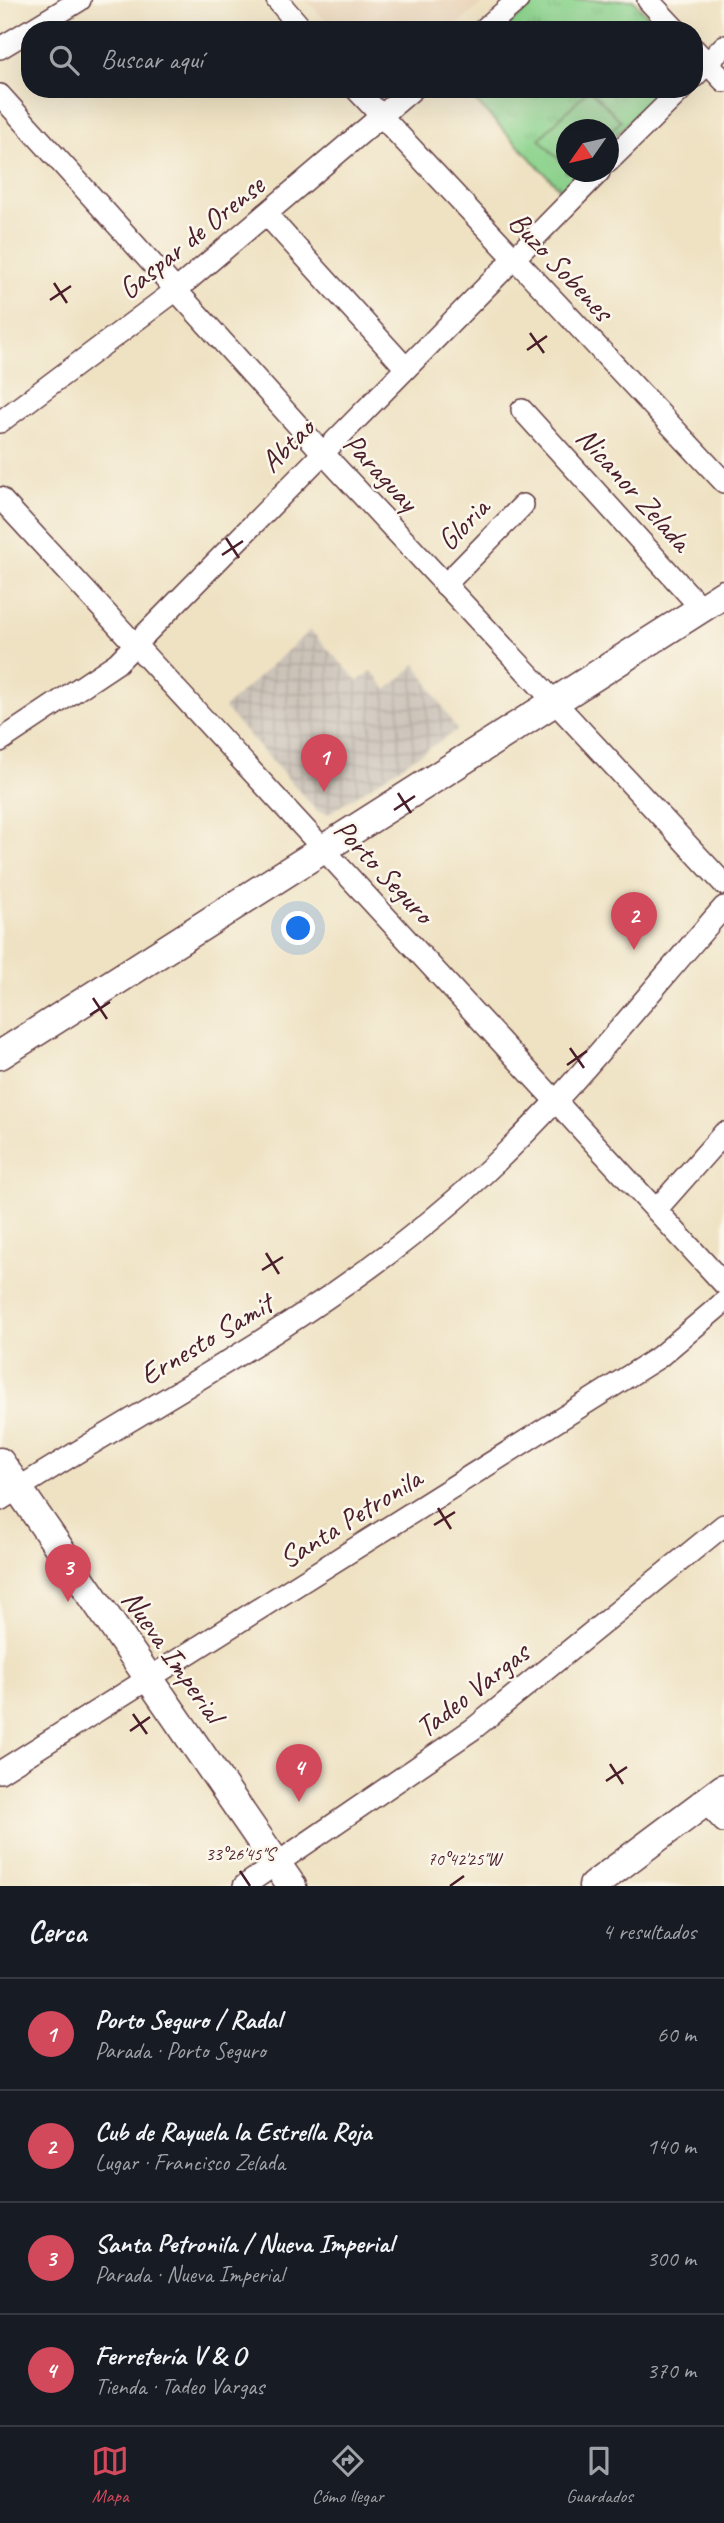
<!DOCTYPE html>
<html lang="es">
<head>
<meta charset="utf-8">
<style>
	:root { --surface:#171b24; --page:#242831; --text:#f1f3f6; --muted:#9ea1a6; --line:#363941; --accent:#d1495b }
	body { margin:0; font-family:Caveat,sans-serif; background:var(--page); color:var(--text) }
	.compass { position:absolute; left:556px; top:119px; width:63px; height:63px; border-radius:50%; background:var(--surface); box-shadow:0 7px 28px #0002; rotate:236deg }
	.you { position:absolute; left:299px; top:929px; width:24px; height:24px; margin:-18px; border:5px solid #fff; border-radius:50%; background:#1a73e8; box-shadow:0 0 0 10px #1a73e833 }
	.badge { display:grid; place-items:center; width:46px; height:46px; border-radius:50%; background:var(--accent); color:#fff; font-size:23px; font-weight:700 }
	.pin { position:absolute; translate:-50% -58px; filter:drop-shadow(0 2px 4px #0008) }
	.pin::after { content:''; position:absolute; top:37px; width:24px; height:21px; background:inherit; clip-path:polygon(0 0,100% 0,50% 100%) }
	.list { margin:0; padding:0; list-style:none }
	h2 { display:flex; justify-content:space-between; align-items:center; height:91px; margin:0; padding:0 28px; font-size:30px }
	h2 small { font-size:23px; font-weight:400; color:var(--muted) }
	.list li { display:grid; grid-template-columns:46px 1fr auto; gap:21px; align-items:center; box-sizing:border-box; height:112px; padding:0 28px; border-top:2px solid var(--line) }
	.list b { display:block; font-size:26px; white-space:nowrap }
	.list p { margin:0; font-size:23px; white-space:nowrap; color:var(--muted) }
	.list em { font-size:23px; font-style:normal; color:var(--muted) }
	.icon { flex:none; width:38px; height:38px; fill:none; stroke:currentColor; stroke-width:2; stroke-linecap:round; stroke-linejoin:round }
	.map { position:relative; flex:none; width:724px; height:1886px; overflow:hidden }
	.search { position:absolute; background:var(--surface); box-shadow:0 7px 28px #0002; left:21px; right:21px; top:21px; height:77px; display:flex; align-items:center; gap:18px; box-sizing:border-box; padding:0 24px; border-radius:28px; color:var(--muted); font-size:26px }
	.sheet { height:539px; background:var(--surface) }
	nav { display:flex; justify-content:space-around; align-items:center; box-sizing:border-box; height:98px; border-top:2px solid var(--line); background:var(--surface); font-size:19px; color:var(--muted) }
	nav a { display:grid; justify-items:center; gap:4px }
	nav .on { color:var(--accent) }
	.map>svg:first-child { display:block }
	.built { fill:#e9d3b7 }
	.industrial { fill:url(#industrial-grid) }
	.grass { fill:url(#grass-tufts); stroke:#6b795c; stroke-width:2 }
	.pitch { fill:#8cd38d; stroke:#6b795c; stroke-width:2 }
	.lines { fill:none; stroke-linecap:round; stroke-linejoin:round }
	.minor-casing { stroke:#633c42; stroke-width:24 }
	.major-casing { stroke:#633c42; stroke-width:31 }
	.minor { stroke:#fff; stroke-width:21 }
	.major { stroke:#fff; stroke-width:28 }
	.ticks { fill:none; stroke:#4a1f2b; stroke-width:2.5 }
	.labels { text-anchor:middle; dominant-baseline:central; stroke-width:5; stroke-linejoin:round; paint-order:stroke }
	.street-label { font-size:30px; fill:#4a1f2b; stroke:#fbf7ec }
	.ticks-label { font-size:18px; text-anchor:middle; fill:#4a1f2b; stroke:#fbf7ec; stroke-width:5; stroke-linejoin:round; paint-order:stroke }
</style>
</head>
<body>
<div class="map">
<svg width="724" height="1886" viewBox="0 0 724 1886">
	<defs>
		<pattern id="industrial-grid" width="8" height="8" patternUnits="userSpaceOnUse" patternTransform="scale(1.75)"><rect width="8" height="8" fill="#cbc2b8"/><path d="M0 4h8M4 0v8" fill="none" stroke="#b0a69e"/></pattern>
		<pattern id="grass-tufts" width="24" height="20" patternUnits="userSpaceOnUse" patternTransform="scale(1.75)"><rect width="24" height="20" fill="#8cd38d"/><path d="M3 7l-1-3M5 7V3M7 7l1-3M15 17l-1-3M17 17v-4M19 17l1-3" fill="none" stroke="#7ab57a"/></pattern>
	</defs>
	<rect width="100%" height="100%" fill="#fbf7ec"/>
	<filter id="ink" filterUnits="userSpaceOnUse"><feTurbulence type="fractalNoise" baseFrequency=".0143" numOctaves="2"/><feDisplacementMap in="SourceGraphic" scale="14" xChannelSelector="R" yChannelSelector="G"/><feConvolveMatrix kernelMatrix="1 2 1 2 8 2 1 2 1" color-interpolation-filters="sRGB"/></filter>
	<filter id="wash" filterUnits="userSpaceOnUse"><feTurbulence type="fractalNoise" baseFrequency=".00686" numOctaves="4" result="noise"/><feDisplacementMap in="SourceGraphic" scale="28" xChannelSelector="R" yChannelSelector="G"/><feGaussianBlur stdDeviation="1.57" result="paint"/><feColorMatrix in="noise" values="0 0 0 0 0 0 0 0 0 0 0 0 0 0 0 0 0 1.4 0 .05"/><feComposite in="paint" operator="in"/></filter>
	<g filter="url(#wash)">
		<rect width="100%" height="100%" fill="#efe2c3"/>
		<!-- built -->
		<path class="built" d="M307,0H486L452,30H333Z"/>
		<!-- industrial -->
		<path class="industrial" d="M310,630L358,681L372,671L387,690L416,664L457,730L328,814L317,811L224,708Z"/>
		<!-- grass -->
		<g class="grass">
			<path d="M537,0H633L661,30H503Z"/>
			<path d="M464,89H662L609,142L608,130H566V172H579L561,190Z"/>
		</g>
		<!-- pitch -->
		<path class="pitch" d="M589,89L621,121L609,132L608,130H566V167L539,139Z"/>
	</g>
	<g filter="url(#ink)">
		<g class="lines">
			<defs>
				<g id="minor">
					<path d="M277,0L303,30"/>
					<path d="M648,0L676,30"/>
					<path d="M31,30L80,0"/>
					<path d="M483,30L518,0"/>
					<path d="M0,48L30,30"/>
					<path d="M694,49L724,81"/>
					<path d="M694,77L724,46"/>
					<path d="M356,89L724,482"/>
					<path d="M0,95L322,452L724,884"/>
					<path d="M608,162L682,89"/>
					<path d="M266,214L405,367"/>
					<path d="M522,410L701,608"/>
					<path d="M0,422L175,291L413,89"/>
					<path d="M0,498L724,1284"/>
					<path d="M445,585L523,505"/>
					<path d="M0,741L117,663L599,172"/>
					<path d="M656,1210L724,1133"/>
					<path d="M0,1500C153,1402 317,1320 455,1200C555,1113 637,1006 724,907"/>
					<path d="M0,1772L659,1357L724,1302"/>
					<path d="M705,1802L724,1822"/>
					<path d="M244,1886L473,1729L724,1525"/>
				</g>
				<g id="major">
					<path d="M0,1055L724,594"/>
					<path d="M0,1462L292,1886"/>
					<path d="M593,1886L724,1788"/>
				</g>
			</defs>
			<!-- minor casing -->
			<use href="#minor" class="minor-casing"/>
			<!-- major casing -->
			<use href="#major" class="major-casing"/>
			<!-- minor -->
			<use href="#minor" class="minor"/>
			<!-- major -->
			<use href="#major" class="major"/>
		</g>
	</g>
	<!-- ticks -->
	<path class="ticks" d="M54,283L67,303M50,300L71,286M530,333L544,353M527,350L547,336M226,538L239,558M222,555L243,541M398,793L411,813M394,810L415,796M93,998L107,1019M90,1015L110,1002M570,1048L584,1068M567,1065L587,1051M266,1253L279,1274M262,1270L283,1257M438,1508L451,1529M434,1525L455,1512M133,1714L147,1734M130,1731L150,1717M610,1764L623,1784M606,1781L627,1767M240,1871L250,1886M450,1886L464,1876"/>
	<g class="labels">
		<!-- street labels -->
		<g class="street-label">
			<text transform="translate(191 237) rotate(-39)">Gaspar de Orense</text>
			<text transform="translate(561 266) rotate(47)">Buzo Sobenes</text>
			<text transform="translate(287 445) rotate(-45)">Abtao</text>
			<text transform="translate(381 472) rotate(47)">Paraguay</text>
			<text transform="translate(634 489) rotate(48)">Nicanor Zelada</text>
			<text transform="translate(463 524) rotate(-46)">Gloria</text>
			<text transform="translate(384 871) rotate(47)">Porto Seguro</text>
			<text transform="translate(206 1339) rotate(-31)">Ernesto Samit</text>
			<text transform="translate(350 1518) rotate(-32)">Santa Petronila</text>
			<text transform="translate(173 1656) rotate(55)">Nueva Imperial</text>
			<text transform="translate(472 1690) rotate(-38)">Tadeo Vargas</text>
		</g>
	</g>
	<g class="ticks-label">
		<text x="240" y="1860">33°26'45"S</text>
		<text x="464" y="1865">70°42'25"W</text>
	</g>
</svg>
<svg class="compass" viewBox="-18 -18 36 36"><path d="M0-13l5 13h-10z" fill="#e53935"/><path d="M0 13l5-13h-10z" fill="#9ea1a6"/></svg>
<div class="you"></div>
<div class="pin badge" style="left:324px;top:792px">1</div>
<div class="pin badge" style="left:634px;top:950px">2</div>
<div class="pin badge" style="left:68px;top:1602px">3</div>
<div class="pin badge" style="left:299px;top:1802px">4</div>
<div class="search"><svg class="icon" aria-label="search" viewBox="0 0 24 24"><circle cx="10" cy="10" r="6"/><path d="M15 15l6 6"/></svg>Buscar aquí</div>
</div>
<section class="sheet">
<h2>Cerca<small>4 resultados</small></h2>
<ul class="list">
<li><span class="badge">1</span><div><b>Porto Seguro / Radal</b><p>Parada · Porto Seguro</p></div><em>60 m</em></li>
<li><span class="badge">2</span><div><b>Cub de Rayuela la Estrella Roja</b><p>Lugar · Francisco Zelada</p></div><em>140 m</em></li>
<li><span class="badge">3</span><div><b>Santa Petronila / Nueva Imperial</b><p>Parada · Nueva Imperial</p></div><em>300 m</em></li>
<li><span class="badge">4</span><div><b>Ferretería V &amp; O</b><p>Tienda · Tadeo Vargas</p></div><em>370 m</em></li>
</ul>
</section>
<nav>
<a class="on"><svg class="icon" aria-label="map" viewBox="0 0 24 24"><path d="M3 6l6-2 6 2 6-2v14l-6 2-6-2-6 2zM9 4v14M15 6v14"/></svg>Mapa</a>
<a><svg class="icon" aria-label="directions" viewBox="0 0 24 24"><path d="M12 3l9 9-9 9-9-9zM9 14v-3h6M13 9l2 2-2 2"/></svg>Cómo llegar</a>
<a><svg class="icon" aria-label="saved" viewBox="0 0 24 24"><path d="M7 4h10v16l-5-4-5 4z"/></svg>Guardados</a>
</nav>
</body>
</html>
